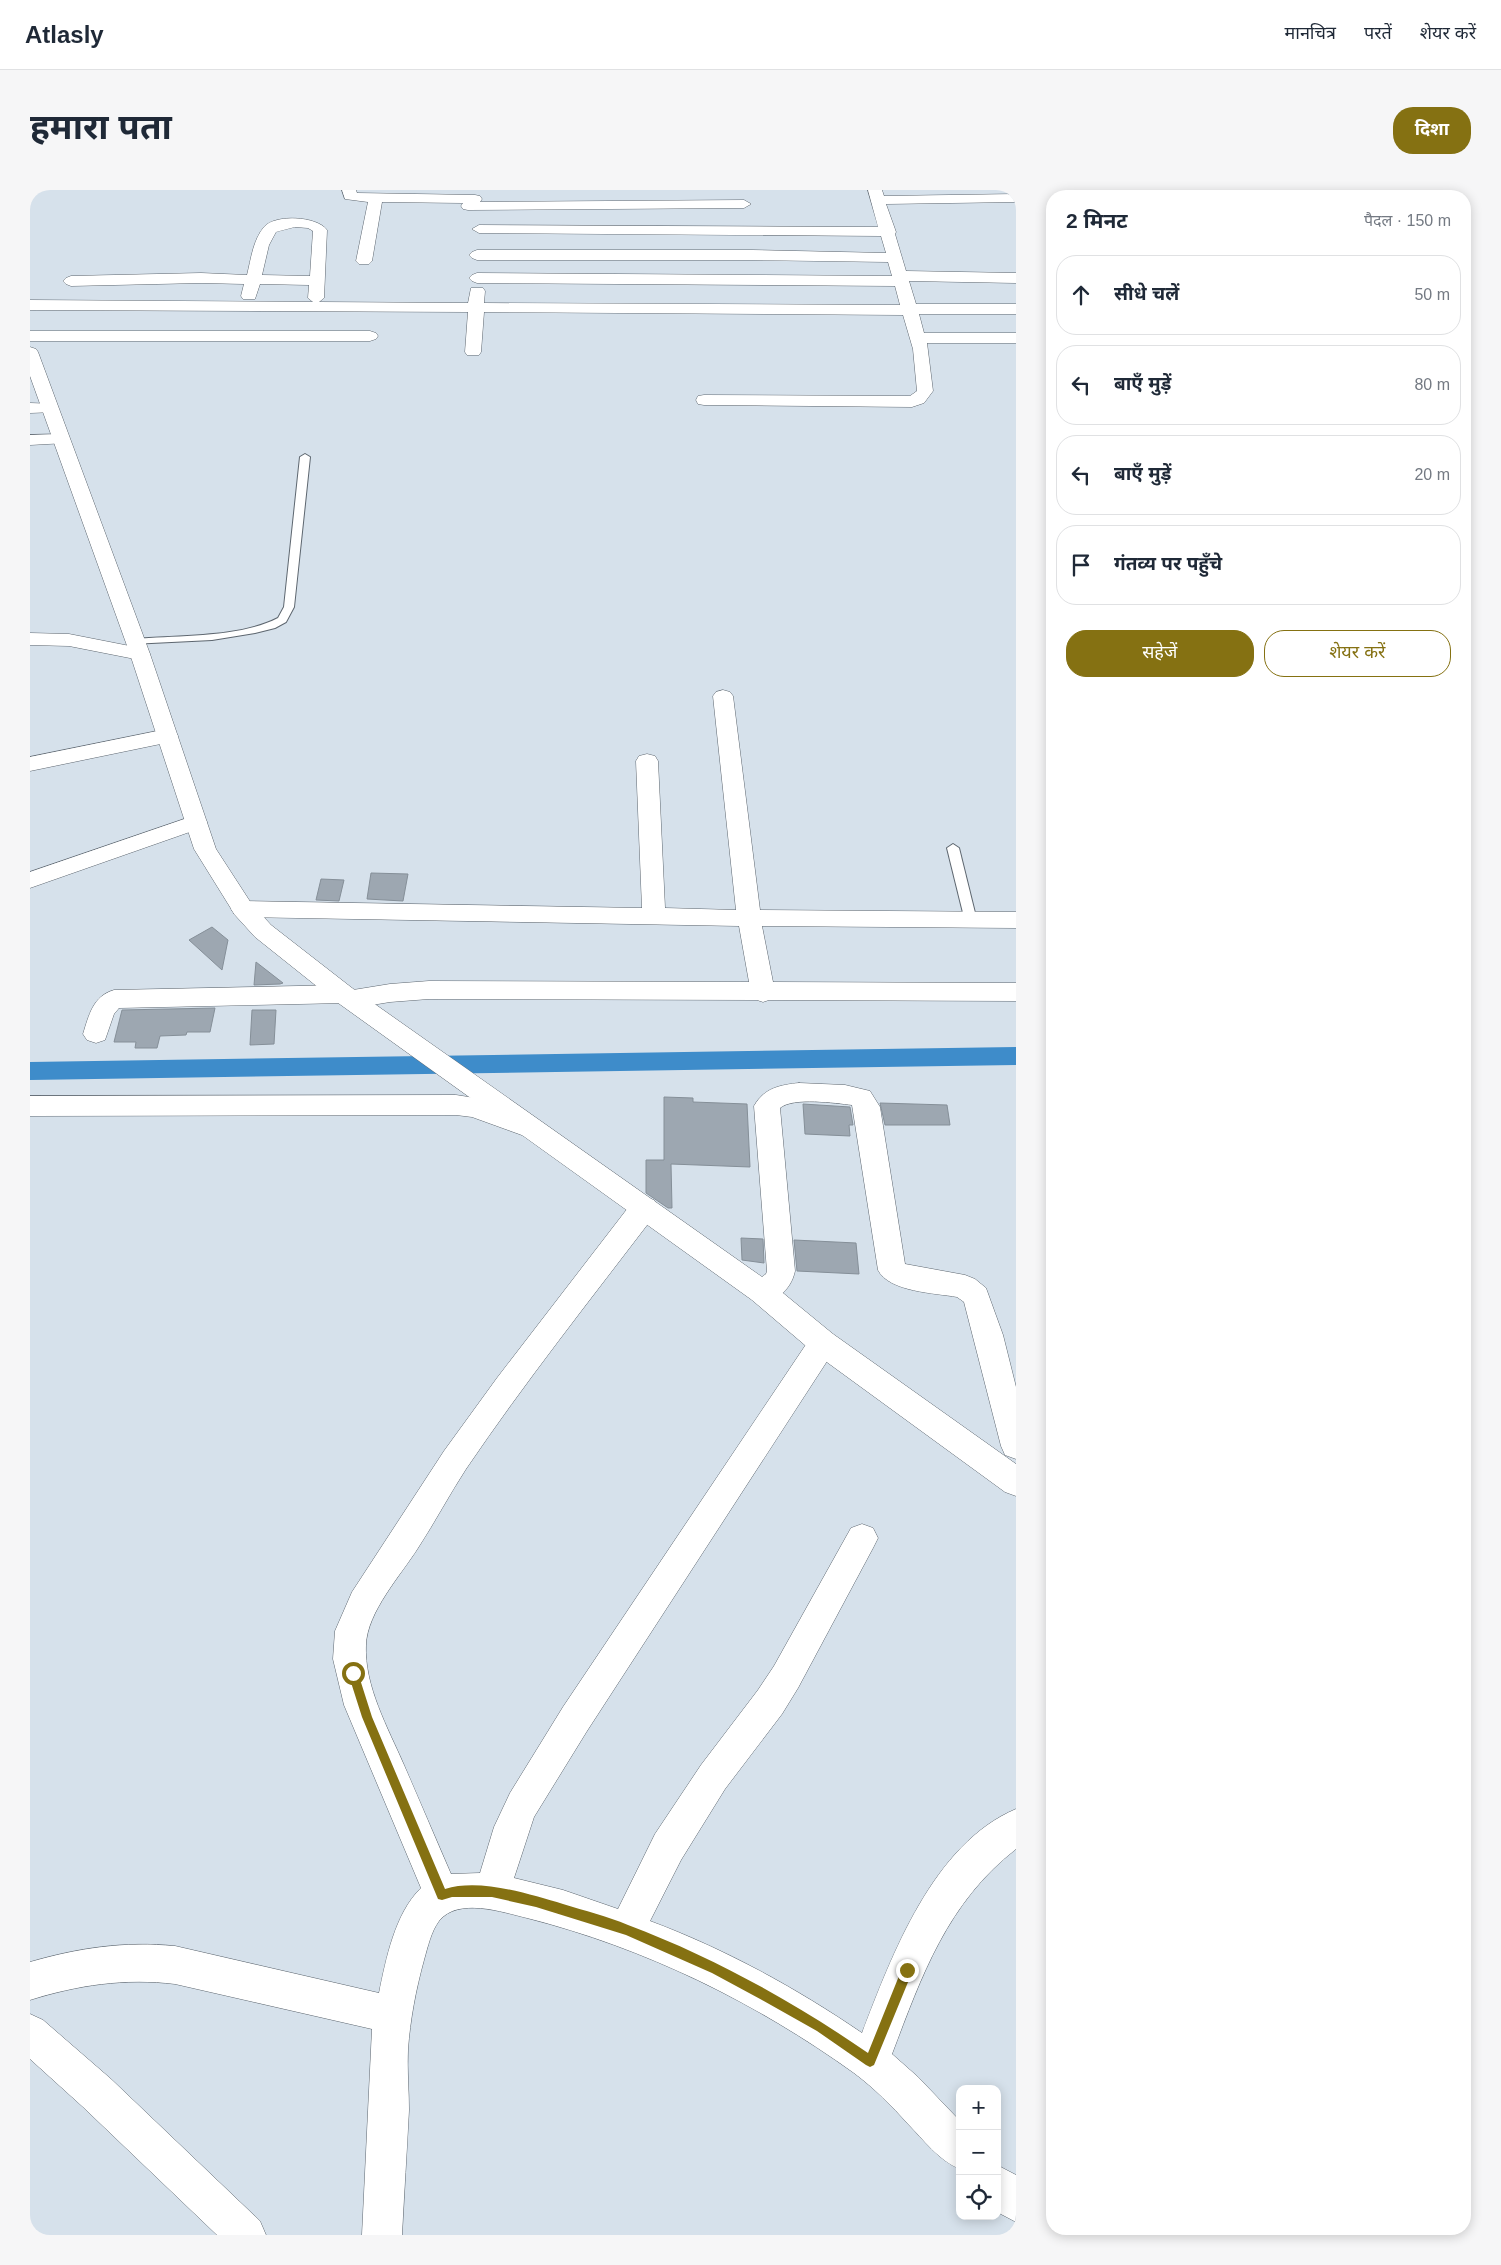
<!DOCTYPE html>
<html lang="hi">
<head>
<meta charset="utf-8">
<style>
	:root { --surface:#fff; --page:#f6f6f7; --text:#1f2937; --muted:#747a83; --line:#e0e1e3; --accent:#857112 }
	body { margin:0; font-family:Arial,"Noto Sans Devanagari",sans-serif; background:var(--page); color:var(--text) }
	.controls { position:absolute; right:15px; bottom:15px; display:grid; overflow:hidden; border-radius:10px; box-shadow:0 2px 12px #0003 }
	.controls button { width:45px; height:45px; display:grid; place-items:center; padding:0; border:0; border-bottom:1px solid var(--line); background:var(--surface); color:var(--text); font:25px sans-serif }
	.stop { position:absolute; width:15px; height:15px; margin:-11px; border:4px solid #857112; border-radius:50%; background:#fff }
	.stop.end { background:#857112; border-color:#fff; box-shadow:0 1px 5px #0008 }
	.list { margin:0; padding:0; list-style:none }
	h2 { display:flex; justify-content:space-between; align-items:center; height:65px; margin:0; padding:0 20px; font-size:21px }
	h2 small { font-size:16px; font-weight:400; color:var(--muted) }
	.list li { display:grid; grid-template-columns:32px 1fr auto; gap:15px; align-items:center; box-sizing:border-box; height:80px; margin:0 10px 10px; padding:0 10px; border:1px solid var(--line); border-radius:20px }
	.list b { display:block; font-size:19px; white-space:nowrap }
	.list em { font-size:16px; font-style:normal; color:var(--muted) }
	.actions { display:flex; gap:10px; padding:15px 20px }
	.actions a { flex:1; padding:11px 0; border:1px solid var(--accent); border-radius:20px; text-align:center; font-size:18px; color:var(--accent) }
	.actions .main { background:var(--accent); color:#fff }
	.icon { flex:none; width:28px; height:28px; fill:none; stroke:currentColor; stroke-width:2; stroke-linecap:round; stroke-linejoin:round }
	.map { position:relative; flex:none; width:986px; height:2045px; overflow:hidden; border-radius:20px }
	header { display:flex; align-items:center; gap:30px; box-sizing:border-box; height:70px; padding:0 25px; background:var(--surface); border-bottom:1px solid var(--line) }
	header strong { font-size:24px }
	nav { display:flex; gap:28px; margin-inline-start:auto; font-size:18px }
	.intro { display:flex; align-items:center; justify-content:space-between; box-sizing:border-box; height:120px; padding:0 30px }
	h1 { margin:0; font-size:35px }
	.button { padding:12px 22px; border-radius:20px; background:var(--accent); color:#fff; font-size:18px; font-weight:700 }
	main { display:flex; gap:30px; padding:0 30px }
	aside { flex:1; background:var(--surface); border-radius:20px; box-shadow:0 2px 12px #0003 }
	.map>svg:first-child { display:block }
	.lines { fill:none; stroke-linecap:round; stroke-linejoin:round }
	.canal { fill:#3e8cca; fill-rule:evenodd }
	.building { fill:#9da7b1; stroke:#858f98 }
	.service-casing { stroke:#5d666f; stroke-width:2 }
	.minor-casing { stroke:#5d666f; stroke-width:1 }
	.tertiary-casing { stroke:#5d666f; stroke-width:1 }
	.service { fill:#fff; fill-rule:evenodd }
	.minor { fill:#fff; fill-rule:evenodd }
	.tertiary { fill:#fff; fill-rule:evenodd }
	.route { fill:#857112 }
</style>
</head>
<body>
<header>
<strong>Atlasly</strong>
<nav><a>मानचित्र</a><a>परतें</a><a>शेयर करें</a></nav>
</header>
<div class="intro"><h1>हमारा पता</h1><a class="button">दिशा</a></div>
<main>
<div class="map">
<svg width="986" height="2045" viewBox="0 0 986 2045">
	<rect width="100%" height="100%" fill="#d6e1eb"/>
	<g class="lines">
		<!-- canal -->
		<path class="canal" d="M986,857V875L0,890V872Z"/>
	</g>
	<!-- building -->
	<g class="building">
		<path d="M341,683L378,684L373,711L337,709Z"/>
		<path d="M291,689L314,690L309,711L286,710Z"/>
		<path d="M182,737L198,750L192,780L159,750Z"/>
		<path d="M226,772L253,793L250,794L224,795Z"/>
		<path d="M185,818L180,842H157L156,845L130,846L127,858H105L106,852H84L92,820Z"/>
		<path d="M222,820H246L244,854L220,855Z"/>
		<path d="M634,907L663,908V912L717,914L720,977L641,974L642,1018H638L616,1003V970H634Z"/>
		<path d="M850,913L917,915L920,935H855Z"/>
		<path d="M773,914L820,917L823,935H819L820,946L775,944Z"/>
		<path d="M711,1048L733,1049L734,1073L712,1070Z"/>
		<path d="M764,1050L826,1053L829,1084L767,1081Z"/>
	</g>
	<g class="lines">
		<defs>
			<g id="service">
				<path d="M275,264L280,267L264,417L256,432L245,438L225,443L182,450L101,454L100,452L101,450L105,449C149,445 209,448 248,428L254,417L270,267Z"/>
				<path d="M923,654L929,658L947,731L941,735L935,731L917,658Z"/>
			</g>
			<g id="minor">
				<path d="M312,0H326L327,3L445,5L450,6L452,9L450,12L714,10L721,14L714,18L438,20L433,19L431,16L433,13L352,12L342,71L339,74H329L326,71L338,12L315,9Z"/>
				<path d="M838,0H852L854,6L986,4V12L856,14L866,42L865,44L876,81L986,83V93L879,91L886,114H986V124H889L894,143H986V153H897L903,201L894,213L882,217L674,215L668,214L666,210L668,206L674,205L880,206L887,201L883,159L873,125L454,122L451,162L449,165H437L435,162L438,122L0,120V110L283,112L278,108L279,95L230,94L225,109H213L211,106L214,94L171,93L41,96L36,94L33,91L36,88L41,86L171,83L217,85C221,69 223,50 234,37C245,24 287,26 297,40L294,108L289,112L438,113L441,98H453L455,101L454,113L870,115L865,96L447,93L442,91L439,88L442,85L447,83L862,86L858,72L722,70H447L442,68L439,65L442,62L447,60H722L856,63L851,46L449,43L442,39L449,35L848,37ZM265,37L278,38L283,41L280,86L232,85L239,55L246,42Z"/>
				<path d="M0,141H340L346,143L348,146L346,149L340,151H0Z"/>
				<path d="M0,213L25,214L28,218L25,222L0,223Z"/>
				<path d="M30,244L36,245L39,249L36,253L0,255V245Z"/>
				<path d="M0,443L39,444L110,458L117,460L120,464L117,468L110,470L39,456L0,455Z"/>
				<path d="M693,500L700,502L703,506L730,720L986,722V738L732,736L743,792L986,793V811L739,810L733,812L727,810L399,809L360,812L324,818L315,815L314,813L89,818L84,824L75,850L66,853L57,850L53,844C59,825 63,806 84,800L313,795L322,798L323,800L360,794L399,791L719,792L709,736L213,727L205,725L201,719L205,713L213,711L612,718L606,571L609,566L617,564L625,566L628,571L635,718L706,720L683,506L686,502Z"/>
				<path d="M137,539L145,541L148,546L145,551L0,581V567Z"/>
				<path d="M166,625L174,627L177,632L174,637L0,698V682Z"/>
				<path d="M769,893L815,895L840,901L850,917L875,1074L935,1085L945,1089L956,1098L973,1145L986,1197V1269L975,1265L971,1256L934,1112L927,1107C905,1103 859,1102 848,1080L822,915C805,913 763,907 750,918L765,1081C761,1101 742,1117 722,1110L718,1102L722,1094L736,1084L737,1081L724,916C734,898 750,895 769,893Z"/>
				<path d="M426,905L445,908L509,931L513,938L509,945L500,948L442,927L426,925L0,926V906Z"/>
				<path d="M614,1007L624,1010L628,1018L624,1026C560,1110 495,1192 436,1279C419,1305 405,1332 388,1358C371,1385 337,1422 336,1455C334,1496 358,1538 374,1575C390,1611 405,1648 421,1684L450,1683L464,1637L480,1603L533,1517L783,1144L793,1141L803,1144L808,1153L803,1162L557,1541L504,1627L484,1688L533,1700L588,1719L625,1644L671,1575L728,1500L744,1476L821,1338L832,1334L843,1338L848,1348L843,1358L768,1498L752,1524L695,1599L651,1670L620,1731C695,1759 766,1798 832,1843C862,1765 903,1654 986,1619V1659C917,1713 892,1785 862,1864L888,1887L930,1931V1979C908,1970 894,1950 878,1934C862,1916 844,1898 824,1883C725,1812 615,1758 497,1728C472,1722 428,1707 409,1731C401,1742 398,1756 394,1770C386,1799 380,1830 378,1860C377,1880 379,1900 379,1920C377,1962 374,2003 372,2045H332L342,1839L145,1794C95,1788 48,1795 0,1810V1772C48,1758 95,1751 145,1756L349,1803C356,1769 365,1723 391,1698L314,1515L303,1469L305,1441L322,1402L414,1261L467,1188L604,1010Z"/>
				<path d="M0,1824L13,1830L81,1889L230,2031L236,2045H187L53,1917L0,1869Z"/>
				<path d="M967,1975L986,1985V2032L967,2022Z"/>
			</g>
			<path id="tertiary" d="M0,157L6,159L8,162L120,464L186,659L221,713L241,735L322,798L742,1094L803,1144L986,1274V1306L975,1302L783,1162L722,1110L304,810L225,747L205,725L164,659L100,464L0,186Z"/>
		</defs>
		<!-- service casing -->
		<use href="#service" class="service-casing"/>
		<!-- minor casing -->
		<use href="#minor" class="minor-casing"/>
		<!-- tertiary casing -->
		<use href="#tertiary" class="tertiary-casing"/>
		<!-- service -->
		<use href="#service" class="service"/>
		<!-- minor -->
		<use href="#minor" class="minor"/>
		<!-- tertiary -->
		<use href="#tertiary" class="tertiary"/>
	</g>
	<!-- route -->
	<path class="route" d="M323,1478L328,1483L342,1527L415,1699C450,1688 499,1704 533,1714C555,1721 577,1726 598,1735C683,1767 764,1812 838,1863L873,1776L877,1774L881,1776L883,1780L844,1875L840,1877L836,1875L787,1841L732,1810L682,1783L596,1745L506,1717L462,1707H422L412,1710L408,1709L332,1527L318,1483Z"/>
</svg>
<div class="controls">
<button>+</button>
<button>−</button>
<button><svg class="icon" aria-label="locate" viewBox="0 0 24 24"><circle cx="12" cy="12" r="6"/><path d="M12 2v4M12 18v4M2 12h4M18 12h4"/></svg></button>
</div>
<div class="stop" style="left:323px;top:1483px"></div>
<div class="stop end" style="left:877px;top:1780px"></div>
</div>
<aside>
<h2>2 मिनट<small>पैदल · 150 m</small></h2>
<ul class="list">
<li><svg class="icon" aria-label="ahead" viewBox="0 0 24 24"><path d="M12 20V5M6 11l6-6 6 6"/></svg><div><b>सीधे चलें</b></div><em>50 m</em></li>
<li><svg class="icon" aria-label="left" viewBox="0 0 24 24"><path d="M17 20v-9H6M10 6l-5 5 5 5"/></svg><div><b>बाएँ मुड़ें</b></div><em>80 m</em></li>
<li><svg class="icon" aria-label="left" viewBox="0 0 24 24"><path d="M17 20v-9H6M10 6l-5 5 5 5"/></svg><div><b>बाएँ मुड़ें</b></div><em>20 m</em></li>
<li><svg class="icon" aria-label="arrive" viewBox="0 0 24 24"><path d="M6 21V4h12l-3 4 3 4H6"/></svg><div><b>गंतव्य पर पहुँचे</b></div></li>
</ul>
<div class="actions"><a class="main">सहेजें</a><a>शेयर करें</a></div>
</aside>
</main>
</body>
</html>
